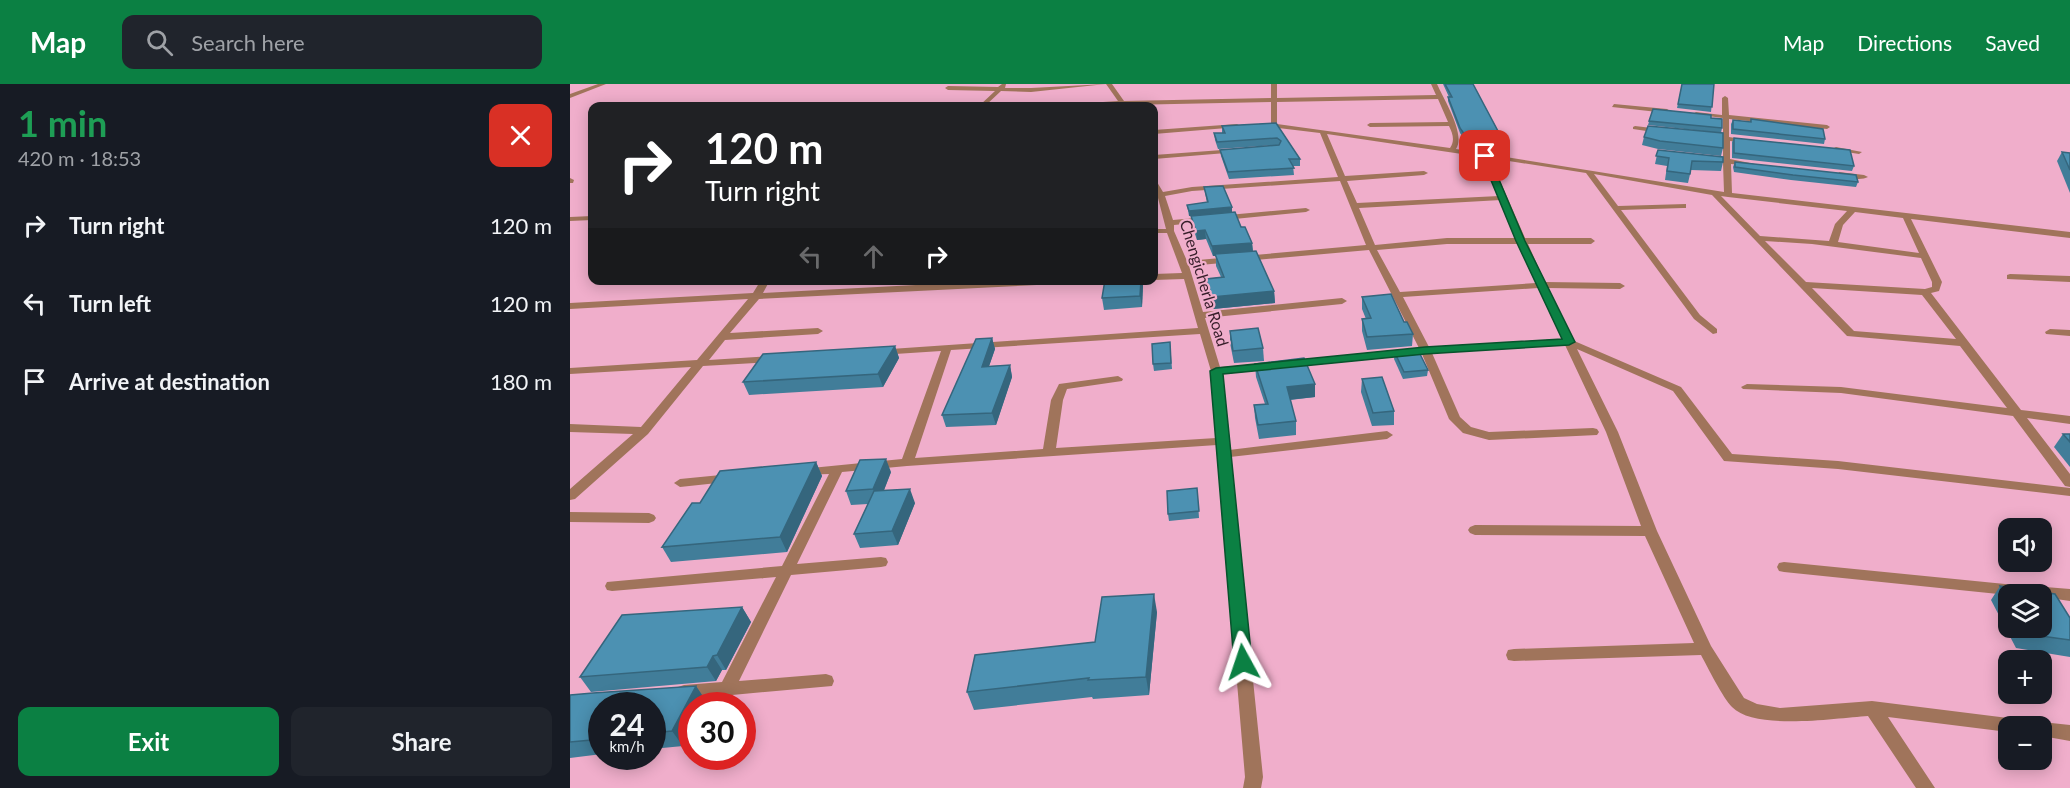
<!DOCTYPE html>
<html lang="en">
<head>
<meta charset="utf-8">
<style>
	:root { --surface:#171b24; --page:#20242c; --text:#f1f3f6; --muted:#9ea1a6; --accent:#0b8043 }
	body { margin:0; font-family:Lato,sans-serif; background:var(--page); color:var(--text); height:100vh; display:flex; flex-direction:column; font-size:22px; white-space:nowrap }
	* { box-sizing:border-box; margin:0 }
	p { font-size:20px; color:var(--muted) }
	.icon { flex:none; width:33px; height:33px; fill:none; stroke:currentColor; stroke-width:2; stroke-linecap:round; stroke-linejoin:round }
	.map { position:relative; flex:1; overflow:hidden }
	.details { display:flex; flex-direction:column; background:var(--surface); width:570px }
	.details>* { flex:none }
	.guide { position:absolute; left:18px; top:18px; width:570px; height:183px; border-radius:12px; box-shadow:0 3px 15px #0003; background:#202124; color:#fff; overflow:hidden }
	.controls { position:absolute; left:1428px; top:434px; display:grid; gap:12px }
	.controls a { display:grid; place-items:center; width:54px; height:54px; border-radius:12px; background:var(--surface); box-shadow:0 3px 15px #0003; font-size:30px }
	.speed { position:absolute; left:18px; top:608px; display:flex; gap:12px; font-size:30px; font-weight:700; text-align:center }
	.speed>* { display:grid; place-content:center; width:78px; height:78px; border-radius:50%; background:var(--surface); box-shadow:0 3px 15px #0003; line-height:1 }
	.speed small { font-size:15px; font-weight:400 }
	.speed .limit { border:9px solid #d22; background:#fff; color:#111 }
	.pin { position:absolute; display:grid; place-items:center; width:51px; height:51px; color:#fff; margin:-26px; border-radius:12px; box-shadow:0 3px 9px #0006 }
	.me { position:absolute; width:66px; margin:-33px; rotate:355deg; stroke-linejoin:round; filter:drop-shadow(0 0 4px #0008) }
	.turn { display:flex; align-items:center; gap:21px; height:126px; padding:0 18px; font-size:27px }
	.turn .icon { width:78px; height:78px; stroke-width:2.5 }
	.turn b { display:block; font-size:42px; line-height:51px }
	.lanes { display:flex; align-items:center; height:57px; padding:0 18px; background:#0003; justify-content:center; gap:30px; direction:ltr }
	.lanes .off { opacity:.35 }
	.round { display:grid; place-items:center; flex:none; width:63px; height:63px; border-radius:12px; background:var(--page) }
	.headline { display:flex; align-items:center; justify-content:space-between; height:102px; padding:0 18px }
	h1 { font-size:36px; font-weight:700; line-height:45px; color:#1e9e55 }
	.primary-button { display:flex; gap:12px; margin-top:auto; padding:12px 18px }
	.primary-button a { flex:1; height:69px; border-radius:12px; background:var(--accent); color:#fff; font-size:24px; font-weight:700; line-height:69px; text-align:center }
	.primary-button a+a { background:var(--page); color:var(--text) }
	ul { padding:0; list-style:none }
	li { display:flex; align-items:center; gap:18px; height:78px; padding:0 18px }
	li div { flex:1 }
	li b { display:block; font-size:22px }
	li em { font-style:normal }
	header { display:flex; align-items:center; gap:36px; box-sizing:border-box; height:84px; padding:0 30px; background:var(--accent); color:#fff }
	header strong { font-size:28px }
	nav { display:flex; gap:33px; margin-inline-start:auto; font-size:21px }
	.search { width:420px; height:54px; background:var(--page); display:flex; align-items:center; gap:15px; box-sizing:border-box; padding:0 21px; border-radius:12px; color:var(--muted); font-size:22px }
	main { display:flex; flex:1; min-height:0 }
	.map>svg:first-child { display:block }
</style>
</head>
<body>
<header>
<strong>Map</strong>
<div class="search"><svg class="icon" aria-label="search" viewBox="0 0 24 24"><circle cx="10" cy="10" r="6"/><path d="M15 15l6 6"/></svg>Search here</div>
<nav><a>Map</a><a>Directions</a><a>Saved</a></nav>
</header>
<main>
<section class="details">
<div class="headline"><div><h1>1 min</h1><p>420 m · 18:53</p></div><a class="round" style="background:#d93025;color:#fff"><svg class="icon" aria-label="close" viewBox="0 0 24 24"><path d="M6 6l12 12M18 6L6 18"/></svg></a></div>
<ul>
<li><svg class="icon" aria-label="right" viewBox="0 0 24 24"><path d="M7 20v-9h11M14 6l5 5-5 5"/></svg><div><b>Turn right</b></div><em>120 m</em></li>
<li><svg class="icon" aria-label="left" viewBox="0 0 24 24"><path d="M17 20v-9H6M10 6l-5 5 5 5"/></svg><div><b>Turn left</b></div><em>120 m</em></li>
<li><svg class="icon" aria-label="arrive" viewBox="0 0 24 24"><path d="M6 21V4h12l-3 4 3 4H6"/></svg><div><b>Arrive at destination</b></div><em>180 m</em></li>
</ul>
<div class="primary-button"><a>Exit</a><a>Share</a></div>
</section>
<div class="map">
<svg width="1500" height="704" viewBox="0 0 1500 704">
	<rect width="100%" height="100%" fill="#f0aecb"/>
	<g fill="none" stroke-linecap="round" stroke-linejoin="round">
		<g fill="#a0745b" fill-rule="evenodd">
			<path d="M28,0H36L0,14V10Z"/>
			<path d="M432,0H436L435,4H461L536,0L461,8L431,7L415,22H409L425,7L378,6L375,4L378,2L428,3Z"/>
			<path d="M536,0H542L554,17L701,14V0H707V14L866,11L861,0H867C874,16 896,50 886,65L1154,108L1153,79L1135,75L1138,73L1153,75V56L1135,52L1138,50L1153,52V34L1123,30L1126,28L1152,31V14L1155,12L1158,14L1159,31L1257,41L1260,43L1257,45L1159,35V53L1183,57L1180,59L1160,57V75L1185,80L1181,82L1161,80L1162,109L1500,148V154L1341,135L1372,198L1369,207L1361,209L1451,326L1500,332V340L1457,334L1500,390V403L1495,402L1443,332L1271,309L1173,305L1171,303L1177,300L1271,303L1437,324L1390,262L1277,252L1142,111L1024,90L1048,122L1116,120V124H1113L1051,126L1130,231L1147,245V249L1143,250L1124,235L1016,89L920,74L955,154H1021L1025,157L1021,160H958L975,198L1050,199L1055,202L1050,205L977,204L1002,256L1111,303L1162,370L1268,377L1500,404V412L1268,385L1154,377L1103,307L1007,265L1048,348L1087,447L1141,562L1174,614L1187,620L1210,624L1302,617L1446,635L1452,637L1455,642H1438V648L1318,633L1365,704H1346L1298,632C1266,634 1185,647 1162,623C1153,614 1138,584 1131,571L944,577L938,576L936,571L938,566L944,565L1124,559L1075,452L905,451L900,449L898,446L900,443L905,441L1071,442L1036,348L995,261L862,269L890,333L901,343L919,348L1023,344L1027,345L1029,348L1027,351L919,356L893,349L879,335L852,270L718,282L717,280L718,278L722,277L849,264L799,166L619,182L633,228L772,214L777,217L772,220L635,234L650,283L701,279L706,282L701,285L652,290L659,366L817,347L823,351L817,355L660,373L693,693L691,704H673L675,693L647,361L337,382L272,388L227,480L311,473L316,474L318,478L316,482L311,483L221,491L169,597L256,590L262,592L264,597L262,602L162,611L157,621H141L145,613L114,615L108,613L106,608L108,603L114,601L152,598L206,493L42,507L37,506L35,502L37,498L212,482L259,390L231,391L229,388L231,385L332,375L371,267L310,271L306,270L305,268L306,266L628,244L614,195L584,196V190L612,189L597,149H584V145H596L588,114H584V110L586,109L584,105V98H587L593,108L622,103L768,93L750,49L691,42V40H701V18L556,21L557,22L550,21L500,22L503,20L548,17ZM868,15L878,38L800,39L797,41L800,43L879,42C883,50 885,57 880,64L707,40V18ZM757,50L912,73L929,112L787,119L777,97L854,91L858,89L854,87L775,92ZM770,97L796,161L617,177L604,147V141L736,128L740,126L736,124L603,136L595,112L622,107ZM1151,112L1158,113L1277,127L1265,140L1259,157L1190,152ZM931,116L947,154H877L805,161L789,124ZM1285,128L1333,134L1349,169L1268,158L1273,141ZM1195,157L1242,160L1351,174L1362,198V203L1355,205L1236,198ZM877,160H949L966,199L830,208L807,166ZM968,204L992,255L859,263L833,213ZM1242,204L1352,211L1386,255L1284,247ZM630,250L641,287L646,354L486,364L493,316L497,305L552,297L553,295L548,292L489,300L481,316L473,365L345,374L381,266Z"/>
			<path d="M461,19L463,22H422L425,20Z"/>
			<path d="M1044,20L1097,25L1100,27L1097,29L1042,23Z"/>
			<path d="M667,40L669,41V43L584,50V46Z"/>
			<path d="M1065,42L1090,45L1093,47L1090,49L1063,45V43Z"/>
			<path d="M1266,63L1292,68L1289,70L1264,66V64Z"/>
			<path d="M666,65L669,67L668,68L584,75V71Z"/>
			<path d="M1269,88L1294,91L1298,93C1291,97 1275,94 1268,90Z"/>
			<path d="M0,94L4,96L3,99H0Z"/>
			<path d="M22,132V136L0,137V133Z"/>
			<path d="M1440,190L1500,192V198L1437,195V191Z"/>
			<path d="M191,196H200L193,209L441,196H511L507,199L189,215L160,249L248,244L253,247L248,250L155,256L139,276L203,272L208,275L203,278L133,282L78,350L5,415L0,416V405L63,350L0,348V340L71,343L121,283L0,290V284L127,276L178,215L0,225V219L183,209Z"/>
			<path d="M1480,245L1500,246V252L1476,250L1475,248Z"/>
			<path d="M161,390L166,391L167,394L166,397L110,403L104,399L110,395Z"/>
			<path d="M0,428L79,429L84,431L86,434L84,437L79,439L0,438Z"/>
			<path d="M1214,478L1445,501L1450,502L1452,506L1450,510L1438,511L1214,488L1209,487L1207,483L1209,479Z"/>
			<path d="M1463,502L1500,505V517L1472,513V510H1457L1456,507L1458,503Z"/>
			<path d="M1472,638L1500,641V657L1472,652V642H1465Z"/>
		</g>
	</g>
	<g fill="#417d99" fill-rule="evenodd">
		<path d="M873,0H903L929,49V53L931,56L930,61L899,62L890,49L878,17V13H879Z"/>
		<path d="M1112,0H1152H1144L1141,28L1107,24Z"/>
		<path d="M1083,25L1141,34L1152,44L1151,49L1078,41Z"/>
		<path d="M1181,35L1255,55L1254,60L1161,50V40L1163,36L1180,38Z"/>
		<path d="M706,39L730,75V82H723L724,91L659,95L651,72L650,66L708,62L707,61L648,65L645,56L644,49H652V42Z"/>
		<path d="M1074,53L1153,64L1151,72L1088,65L1072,61Z"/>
		<path d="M1164,54L1284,82L1282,87L1162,74V58Z"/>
		<path d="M1088,66L1153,78L1151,87L1121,86L1118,99L1095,96L1097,82L1085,80Z"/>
		<path d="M1492,68L1500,69V109L1487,77Z"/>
		<path d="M1165,78L1288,98L1286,103L1221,96L1164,88L1163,83Z"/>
		<path d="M634,103L662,128L682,159L683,167L704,207L705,219L643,225L637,206L636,195L651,193L646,182V172H643L636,155L627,156L622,141L621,132H619L617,121L637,119Z"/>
		<path d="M535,196H573V201L572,223L534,226L532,214Z"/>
		<path d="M792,213L834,238L843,250L842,262L797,266L792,247V235H796L792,225Z"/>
		<path d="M660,247L693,264L694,277L664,279L660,259Z"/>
		<path d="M422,254L425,265L419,282L440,281L442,293L426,341L376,343L372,331Z"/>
		<path d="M600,258L602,285L584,287L583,280Z"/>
		<path d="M325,262L329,274L313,303L179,311L173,298Z"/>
		<path d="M825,269L858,286L857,292L833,295L824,275Z"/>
		<path d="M685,280L745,313L720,316L726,337V351L689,355L685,334L684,321L695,320L686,293Z"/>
		<path d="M792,295L824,327V341L802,342L791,308Z"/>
		<path d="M1493,350H1500V383L1484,363Z"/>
		<path d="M246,378L252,392L217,468L101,478L92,463L130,419Z"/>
		<path d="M321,388L314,406L345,419L328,461L290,464L284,450L298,420L281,421L276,407Z"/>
		<path d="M627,404L629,434L599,437L598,430Z"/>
		<path d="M1430,502L1500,534V573L1446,564L1421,516ZM1438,510L1472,543H1438Z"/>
		<path d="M172,523L181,538L156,586H152L146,597L21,608L10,593Z"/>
		<path d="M587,528L579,611L523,615L522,613L404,626L397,608L525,558Z"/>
		<path d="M126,602L136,617L113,662L82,665V621H32V670L0,674V611Z"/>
	</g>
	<g fill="#35667d">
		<path d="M662,123V128L619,132V127Z"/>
		<path d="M635,146L636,155L627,156L626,147Z"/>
		<path d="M682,159L683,169L643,172L642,162Z"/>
		<path d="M571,196H573V201L572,223L570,212Z"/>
		<path d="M704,207L705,219L643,225L642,213Z"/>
		<path d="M422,254L425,265L415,294L412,283Z"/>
		<path d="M325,262L329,274L313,303L308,290Z"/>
		<path d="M440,281L442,293L426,341L422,329Z"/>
		<path d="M745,300V313L717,316V303Z"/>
		<path d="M316,375L321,388L309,419L303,405Z"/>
		<path d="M246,378L252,392L217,468L210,453Z"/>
		<path d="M340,405L345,419L328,461L322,447Z"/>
		<path d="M584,510L587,528L579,611L576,593Z"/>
		<path d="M172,523L181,538L156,586L147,571Z"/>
		<path d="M143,572L152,586L146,597L137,583Z"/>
		<path d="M126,602L136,617L134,621H122V645L113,662L102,647Z"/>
	</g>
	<g fill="#4c91b2" stroke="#35667d" stroke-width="1.5">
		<path d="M875,0H903L929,49H926L931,56L899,57L890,44L878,13H882Z"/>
		<path d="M1112,0H1144L1142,23L1108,20Z"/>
		<path d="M442,20L441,22H391Z"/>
		<path d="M493,21L494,22H473Z"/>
		<path d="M1083,25L1141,31V34L1152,35V44L1079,37Z"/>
		<path d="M1181,35L1253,45L1255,55L1163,45V36L1181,38Z"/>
		<path d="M706,39L730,75H719L724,84L658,88L650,66L709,61L711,57L707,54L647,58L644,49H655L652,42Z"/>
		<path d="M1078,42L1153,49V64L1090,57L1074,53Z"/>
		<path d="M1164,54L1280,66L1284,82L1164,69Z"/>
		<path d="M1088,66L1153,73V78L1122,77L1120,90L1097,87L1099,74L1086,72Z"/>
		<path d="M1492,68L1500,69V86Z"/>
		<path d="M1165,78L1286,91L1288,98L1223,91L1165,83Z"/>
		<path d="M653,102L662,123L619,127L617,121L638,118L634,103Z"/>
		<path d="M665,128L671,143H675L682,159L642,162L635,146L626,147L621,132Z"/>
		<path d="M686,167L704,207L642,213L636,195L654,193L645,170Z"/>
		<path d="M535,196H571L570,212L532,214Z"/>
		<path d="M821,210L834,238H837L843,250L797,253L792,235L801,234L792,213Z"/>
		<path d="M688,244L693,264L663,267L660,247Z"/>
		<path d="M422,254L412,283L440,281L422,329L372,331L406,255Z"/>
		<path d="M600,258L601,279L583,280L582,260Z"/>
		<path d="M325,262L308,290L173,298L193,270Z"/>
		<path d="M848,266L858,286L834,288L825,269Z"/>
		<path d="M734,274L745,300L717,303L726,337L688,341L684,321L698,320L685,280Z"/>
		<path d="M812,293L824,327L803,329L792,295Z"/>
		<path d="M1493,350H1500V358Z"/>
		<path d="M316,375L303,405L276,407L290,376Z"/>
		<path d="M246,378L210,453L92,463L122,419H130L150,387Z"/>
		<path d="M627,404L629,427L598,430L597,407Z"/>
		<path d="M340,405L322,447L284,450L304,407Z"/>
		<path d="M1430,502L1485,510L1500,534V556L1457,550L1453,543H1472V510H1438V517Z"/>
		<path d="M584,510L576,593L518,596L519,594L397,608L405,571L525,558L532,513Z"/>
		<path d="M172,523L147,571L143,572L137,583L10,593L52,531Z"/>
		<path d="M126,602L102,647L82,649V621H32V655L0,658V611L23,609Z"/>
	</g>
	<path fill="#0b8043" stroke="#07532c" stroke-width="1.5" d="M915,69L919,72L955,157L1005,258L999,261L855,270L653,290L682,578L679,583L673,585L666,583L664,578L640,287L646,284L855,263L992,255L946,157L911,72Z"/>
	<g text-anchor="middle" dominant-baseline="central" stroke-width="4.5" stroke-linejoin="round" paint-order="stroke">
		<g font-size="16" fill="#361d29" stroke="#f0aecb">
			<text transform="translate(635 199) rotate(73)">Chengicherla Road</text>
		</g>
	</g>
</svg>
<div class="controls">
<a><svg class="icon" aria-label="sound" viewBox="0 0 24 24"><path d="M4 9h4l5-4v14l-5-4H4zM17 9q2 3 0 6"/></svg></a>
<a><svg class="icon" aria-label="layers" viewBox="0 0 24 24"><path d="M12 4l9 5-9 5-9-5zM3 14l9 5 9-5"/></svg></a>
<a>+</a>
<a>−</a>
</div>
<div class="speed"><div>24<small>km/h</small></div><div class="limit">30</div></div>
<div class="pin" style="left:915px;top:72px;background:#d93025"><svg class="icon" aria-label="arrive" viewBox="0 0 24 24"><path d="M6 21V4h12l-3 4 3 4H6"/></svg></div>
<svg class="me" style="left:673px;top:578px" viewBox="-20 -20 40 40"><path d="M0-17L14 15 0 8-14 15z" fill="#0b8043" stroke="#fff" stroke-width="4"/></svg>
<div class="guide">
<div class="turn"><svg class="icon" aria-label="right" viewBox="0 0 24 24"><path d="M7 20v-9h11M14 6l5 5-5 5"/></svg><div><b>120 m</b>Turn right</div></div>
<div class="lanes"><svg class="icon off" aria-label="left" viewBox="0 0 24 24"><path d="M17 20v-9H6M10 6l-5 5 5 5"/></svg><svg class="icon off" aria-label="ahead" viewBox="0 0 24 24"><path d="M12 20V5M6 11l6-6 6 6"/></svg><svg class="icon" aria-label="right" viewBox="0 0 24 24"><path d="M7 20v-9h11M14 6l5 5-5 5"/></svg></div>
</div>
</div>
</main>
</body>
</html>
